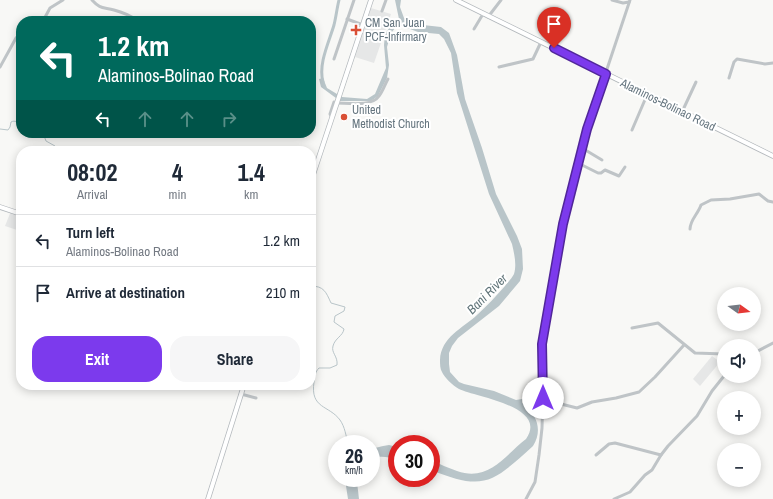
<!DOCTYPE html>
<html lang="en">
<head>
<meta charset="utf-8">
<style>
	:root { --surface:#fff; --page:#f6f6f7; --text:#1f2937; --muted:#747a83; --line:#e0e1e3; --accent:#7c3aed }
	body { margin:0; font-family:"Archivo Narrow",sans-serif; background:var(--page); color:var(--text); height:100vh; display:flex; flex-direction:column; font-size:15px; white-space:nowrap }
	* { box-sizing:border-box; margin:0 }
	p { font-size:13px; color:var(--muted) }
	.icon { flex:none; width:22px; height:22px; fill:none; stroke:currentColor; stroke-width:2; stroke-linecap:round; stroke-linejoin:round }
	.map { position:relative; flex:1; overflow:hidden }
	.sheet { position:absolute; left:16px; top:146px; width:300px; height:244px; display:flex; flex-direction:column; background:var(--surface); border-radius:16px; box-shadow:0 2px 10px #0003 }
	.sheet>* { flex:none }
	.hud { position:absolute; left:16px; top:16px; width:300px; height:122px; border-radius:16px; box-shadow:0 2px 10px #0003; background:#00695c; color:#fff; overflow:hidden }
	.needle { width:26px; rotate:105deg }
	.fabs { position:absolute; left:717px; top:287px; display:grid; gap:8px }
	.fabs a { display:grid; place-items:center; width:44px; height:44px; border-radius:50%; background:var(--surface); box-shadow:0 2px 10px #0003; font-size:20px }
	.speed { position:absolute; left:328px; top:435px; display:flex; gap:8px; font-size:20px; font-weight:700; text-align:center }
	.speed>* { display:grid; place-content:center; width:52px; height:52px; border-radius:50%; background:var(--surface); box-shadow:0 2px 10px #0003; line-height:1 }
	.speed small { font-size:10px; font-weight:400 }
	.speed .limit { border:6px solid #d22; background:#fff; color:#111 }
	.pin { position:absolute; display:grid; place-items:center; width:34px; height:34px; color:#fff; margin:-41px -17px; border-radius:50% 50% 50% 0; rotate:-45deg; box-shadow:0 0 4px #0007 }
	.pin .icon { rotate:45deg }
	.me { position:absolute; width:44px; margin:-22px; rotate:0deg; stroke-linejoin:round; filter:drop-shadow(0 0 3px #0008) }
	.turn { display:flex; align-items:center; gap:14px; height:84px; padding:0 16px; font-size:18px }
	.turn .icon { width:52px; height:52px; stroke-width:2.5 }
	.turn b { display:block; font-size:28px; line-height:34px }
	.lanes { display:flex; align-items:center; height:38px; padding:0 16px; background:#0003; justify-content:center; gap:20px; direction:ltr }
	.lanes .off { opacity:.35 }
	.eta { display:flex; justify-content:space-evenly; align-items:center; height:68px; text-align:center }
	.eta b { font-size:24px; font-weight:700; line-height:28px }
	.cta { display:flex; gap:8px; margin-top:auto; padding:8px 16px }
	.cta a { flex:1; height:46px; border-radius:16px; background:var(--accent); color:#fff; font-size:16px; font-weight:700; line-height:46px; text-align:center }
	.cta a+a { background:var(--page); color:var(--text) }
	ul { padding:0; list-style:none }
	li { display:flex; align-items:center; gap:12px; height:52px; padding:0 16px; border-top:1px solid var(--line) }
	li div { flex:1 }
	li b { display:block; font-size:15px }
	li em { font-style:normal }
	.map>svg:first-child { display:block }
</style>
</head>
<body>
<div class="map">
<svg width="773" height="499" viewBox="0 0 773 499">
	<rect width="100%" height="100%" fill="#f8f8f6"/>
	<g fill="#e6e7e7">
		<path d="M371,8L391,14L374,63L355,57Z"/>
		<path d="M11,211L21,215V220L17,230L5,226Z"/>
		<path d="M712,356L720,362L700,386L693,379Z"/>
	</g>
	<g fill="#b9c5c9">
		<path d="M395,0H401L400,7L404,18L414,24L441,27L449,33L457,55L465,99L482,148L496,194L517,236L522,249L523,269L520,281L499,306L458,338L452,346L449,353V364L450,372L459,382L464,384L494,391L516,400L522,399V403C537,414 543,430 533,446C493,482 485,492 431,470V460C440,464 448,468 457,471C489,482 504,456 526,439C549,406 475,397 459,389C453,386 444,377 442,372C440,369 440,364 440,360C441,337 463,328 477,315C487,306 496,296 505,286C508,282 512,278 514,274C517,264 514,253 512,244L489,194L457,93L451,53L444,39L439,34L418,32L402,26L396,27L391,33L387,47L389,65L387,78L378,96L371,101H340L321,87L319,79L323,78L327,88L342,97L367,99L375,94L386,68L384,45L385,34L390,27L399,19Z"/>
		<path d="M389,445L397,447V459C388,457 379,455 371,459V449L383,446Z"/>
		<path d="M346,478H358L357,482L359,499H348L346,486Z"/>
	</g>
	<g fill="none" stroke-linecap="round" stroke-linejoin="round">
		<g stroke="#b9c5c9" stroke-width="1">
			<path d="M0,129L8,130L10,127L11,122C15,120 18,122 21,125"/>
			<path d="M43,133L46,141L55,146V151"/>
			<path d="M311,286C324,286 326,292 331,303L345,307L344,311L335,316L334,322L344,329C343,336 335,338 333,346C331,353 338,356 337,365L330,368H319C315,372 315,376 314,382C310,409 329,405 340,420C345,427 346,436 348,444"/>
		</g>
		<path stroke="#b9c5c9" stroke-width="3" d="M323,82C318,64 329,42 334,25C336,17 337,8 339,0"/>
		<defs>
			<g id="major">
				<path d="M456,0L773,156"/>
				<path d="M311,181L371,0"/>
				<path d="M0,207L21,214"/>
				<path d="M208,499L244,385"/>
			</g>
		</defs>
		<use href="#major" stroke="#b3b8bc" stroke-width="5.5"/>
		<g stroke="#bfc4c7" stroke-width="3">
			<path d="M92,0C100,9 103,7 114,10C122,12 131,16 138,21"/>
			<path d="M612,0L623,3L629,2"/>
			<path d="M382,11L386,0"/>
			<path d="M488,17L501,0"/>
			<path d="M347,19L363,25"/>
			<path d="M43,21L50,8L63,0"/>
			<path d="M474,29L483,14"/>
			<path d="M334,59L354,0"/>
			<path d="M0,67L16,38L21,34"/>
			<path d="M499,67L533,59L541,42"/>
			<path d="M729,78L734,62L737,59L765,64L773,63"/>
			<path d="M336,103C348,103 372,107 379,96C383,91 385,84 388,79"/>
			<path d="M682,112L696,82"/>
			<path d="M332,118L330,114L334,102"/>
			<path d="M632,130L647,95"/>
			<path d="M582,148L602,160"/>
			<path d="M578,163L598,173H601L605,170L619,176L625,167"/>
			<path d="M690,229C690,220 698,214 701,205L711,200L730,199L759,194L768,201L773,202"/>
			<path d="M632,328L658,323L695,353L724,354"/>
			<path d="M754,353L773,343"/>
			<path d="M241,394L256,398"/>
			<path d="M543,403L561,404L577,408L592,402L616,398L639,392L655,377L684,345"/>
			<path d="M596,455L609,444L615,443L661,455"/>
			<path d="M526,499L535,482L539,455L542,428L543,390L542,345L566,210L587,129L630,0"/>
			<path d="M614,499L630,492L645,475L652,470L661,455L668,446L697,416L712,391L724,376"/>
		</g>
		<use href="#major" stroke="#fff" stroke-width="4"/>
	</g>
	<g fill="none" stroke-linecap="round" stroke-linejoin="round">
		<defs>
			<path id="route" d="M543,398L542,344L563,224L587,129L606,74L554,48"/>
		</defs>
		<use href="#route" stroke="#51269a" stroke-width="10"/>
		<use href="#route" stroke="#7c3aed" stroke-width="7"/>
	</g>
	<g fill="#d94f35" stroke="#fff" stroke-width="1.5">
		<path d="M354 24h4v4h4v4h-4v4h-4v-4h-4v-4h4z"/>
		<circle cx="344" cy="117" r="4"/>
	</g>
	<g text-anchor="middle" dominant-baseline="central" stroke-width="4" stroke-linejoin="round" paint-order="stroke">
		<g font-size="12" fill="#65757f" stroke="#fff" text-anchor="start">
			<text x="365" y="23">CM San Juan<tspan x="365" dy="14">PCF-Infirmary</tspan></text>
			<text x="352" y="110">United<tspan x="352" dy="14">Methodist Church</tspan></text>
		</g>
		<g font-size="12" fill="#65757f" stroke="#fff">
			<text transform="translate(668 105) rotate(26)">Alaminos-Bolinao Road</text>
		</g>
		<g font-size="13" font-style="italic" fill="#607479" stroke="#fff">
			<text transform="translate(487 294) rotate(-45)">Bani River</text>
		</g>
	</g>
</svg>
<div class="fabs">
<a><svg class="needle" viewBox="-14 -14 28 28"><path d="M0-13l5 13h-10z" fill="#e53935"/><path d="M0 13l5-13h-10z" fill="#747a83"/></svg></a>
<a><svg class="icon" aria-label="sound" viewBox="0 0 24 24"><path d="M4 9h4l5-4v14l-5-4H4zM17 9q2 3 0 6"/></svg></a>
<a>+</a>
<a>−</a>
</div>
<div class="speed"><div>26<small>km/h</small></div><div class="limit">30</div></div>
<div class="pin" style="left:554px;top:48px;background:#d93025"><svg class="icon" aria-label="arrive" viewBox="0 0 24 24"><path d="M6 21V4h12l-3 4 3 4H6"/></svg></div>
<svg class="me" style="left:543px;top:398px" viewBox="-20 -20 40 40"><circle r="19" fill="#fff"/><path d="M0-13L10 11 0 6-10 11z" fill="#7c3aed"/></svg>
<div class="hud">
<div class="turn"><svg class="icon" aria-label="left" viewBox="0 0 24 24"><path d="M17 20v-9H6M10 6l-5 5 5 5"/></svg><div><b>1.2 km</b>Alaminos-Bolinao Road</div></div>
<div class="lanes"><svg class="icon" aria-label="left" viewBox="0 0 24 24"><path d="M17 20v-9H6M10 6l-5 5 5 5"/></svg><svg class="icon off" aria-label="ahead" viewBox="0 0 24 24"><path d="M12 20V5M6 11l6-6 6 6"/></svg><svg class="icon off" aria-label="ahead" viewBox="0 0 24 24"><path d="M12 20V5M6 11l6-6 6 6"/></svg><svg class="icon off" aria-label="right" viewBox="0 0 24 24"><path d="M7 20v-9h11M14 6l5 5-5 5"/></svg></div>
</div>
<section class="sheet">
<div class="eta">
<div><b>08:02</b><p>Arrival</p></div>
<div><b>4</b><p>min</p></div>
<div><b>1.4</b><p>km</p></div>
</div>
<ul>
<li><svg class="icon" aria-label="left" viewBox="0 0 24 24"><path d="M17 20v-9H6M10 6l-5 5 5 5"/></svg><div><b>Turn left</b><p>Alaminos-Bolinao Road</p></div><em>1.2 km</em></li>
<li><svg class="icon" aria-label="arrive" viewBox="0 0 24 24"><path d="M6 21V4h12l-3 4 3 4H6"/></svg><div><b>Arrive at destination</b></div><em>210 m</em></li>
</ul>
<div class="cta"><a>Exit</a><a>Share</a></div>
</section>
</div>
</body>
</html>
